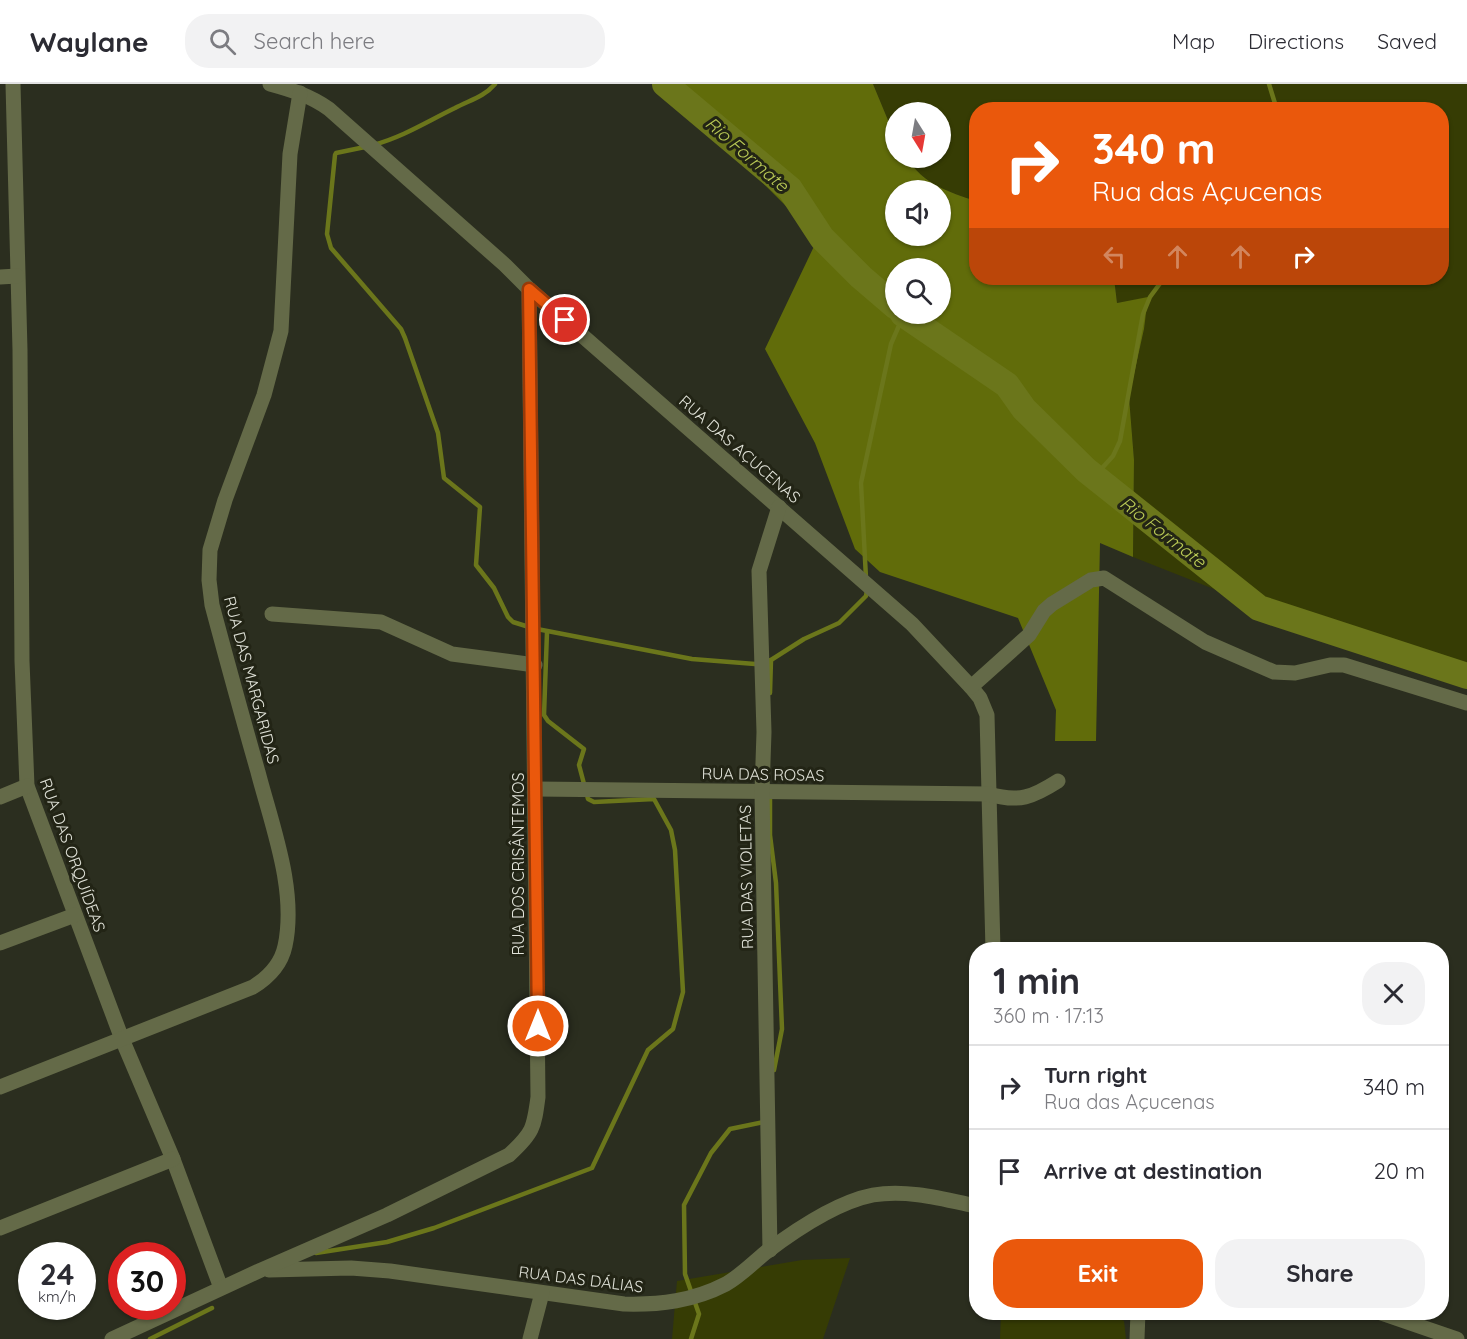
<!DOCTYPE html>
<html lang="en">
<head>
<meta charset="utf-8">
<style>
	:root { --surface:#fff; --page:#f2f2f3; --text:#2b2b33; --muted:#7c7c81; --line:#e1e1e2; --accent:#ea580c }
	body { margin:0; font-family:Quicksand,sans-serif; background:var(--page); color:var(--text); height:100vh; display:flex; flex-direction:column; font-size:22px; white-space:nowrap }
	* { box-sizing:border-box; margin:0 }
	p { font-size:20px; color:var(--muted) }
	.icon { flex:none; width:33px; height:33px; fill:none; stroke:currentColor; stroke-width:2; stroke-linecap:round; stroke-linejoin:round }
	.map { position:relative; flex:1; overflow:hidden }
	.details { position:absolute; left:969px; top:858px; width:480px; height:378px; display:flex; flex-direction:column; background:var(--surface); border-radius:24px; box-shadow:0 2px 4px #0004 }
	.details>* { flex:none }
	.hud { position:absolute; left:969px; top:18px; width:480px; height:183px; border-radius:24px; box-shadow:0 2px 4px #0004; background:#ea580c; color:#fff; overflow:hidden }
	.needle { width:39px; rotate:169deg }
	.fabs { position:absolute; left:885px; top:18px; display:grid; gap:12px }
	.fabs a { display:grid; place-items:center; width:66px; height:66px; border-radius:50%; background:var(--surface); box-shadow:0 2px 4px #0004; font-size:30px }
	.speed { position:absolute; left:18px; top:1158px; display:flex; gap:12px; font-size:30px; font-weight:700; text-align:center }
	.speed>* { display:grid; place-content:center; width:78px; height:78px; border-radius:50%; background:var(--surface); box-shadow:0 2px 4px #0004; line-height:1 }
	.speed small { font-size:15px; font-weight:400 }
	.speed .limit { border:9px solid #d22; background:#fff; color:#111 }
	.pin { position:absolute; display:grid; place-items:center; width:51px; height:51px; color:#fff; margin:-26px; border:3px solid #fff; border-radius:50%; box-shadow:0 2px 6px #0007 }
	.me { position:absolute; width:66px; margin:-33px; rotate:0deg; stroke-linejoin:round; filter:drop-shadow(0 0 4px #0008) }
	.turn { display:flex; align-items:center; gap:21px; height:126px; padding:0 24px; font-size:27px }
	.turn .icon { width:78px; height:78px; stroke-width:2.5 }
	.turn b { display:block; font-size:42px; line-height:51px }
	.lanes { display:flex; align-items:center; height:57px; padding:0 24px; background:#0003; justify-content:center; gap:30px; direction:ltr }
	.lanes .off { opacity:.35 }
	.round { display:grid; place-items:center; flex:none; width:63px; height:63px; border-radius:24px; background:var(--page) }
	.summary { display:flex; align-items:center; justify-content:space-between; height:102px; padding:0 24px }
	h1 { font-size:36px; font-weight:800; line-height:45px }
	.cta { display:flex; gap:12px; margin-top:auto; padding:12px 24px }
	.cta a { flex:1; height:69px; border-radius:24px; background:var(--accent); color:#fff; font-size:24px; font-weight:800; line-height:69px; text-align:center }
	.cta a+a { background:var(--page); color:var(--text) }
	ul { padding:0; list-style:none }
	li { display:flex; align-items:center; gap:18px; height:84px; padding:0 24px; border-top:2px solid var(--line) }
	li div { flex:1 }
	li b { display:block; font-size:22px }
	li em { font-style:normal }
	header { display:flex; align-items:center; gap:36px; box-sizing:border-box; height:84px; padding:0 30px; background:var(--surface); border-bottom:2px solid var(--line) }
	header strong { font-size:28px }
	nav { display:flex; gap:33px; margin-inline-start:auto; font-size:21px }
	.search { width:420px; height:54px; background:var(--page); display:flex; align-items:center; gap:15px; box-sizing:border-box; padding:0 21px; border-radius:24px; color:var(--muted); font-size:22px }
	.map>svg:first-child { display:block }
</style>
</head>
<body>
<header>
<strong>Waylane</strong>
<div class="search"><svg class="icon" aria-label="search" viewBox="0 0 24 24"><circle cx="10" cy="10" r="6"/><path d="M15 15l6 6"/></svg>Search here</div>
<nav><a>Map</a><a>Directions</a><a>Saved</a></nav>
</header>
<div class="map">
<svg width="1467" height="1255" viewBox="0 0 1467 1255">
	<rect width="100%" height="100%" fill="#2b2e1f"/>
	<g fill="#363c04">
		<path d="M873,0H1467V605L1133,473L1134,376L1129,313L1144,245L1147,214L1117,219L1114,194H1442V26H976V117C949,108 923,100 907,74H940V28H896L895,53Z"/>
		<path d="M850,1174L823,1255H672L677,1197L802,1176Z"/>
		<path d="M1001,1229H1109L1124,1237L1126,1255H1000Z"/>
	</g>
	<path fill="#616c0a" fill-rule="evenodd" d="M664,0H873L895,53L896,74H907C923,100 949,108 976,117V194H1114L1117,219L1148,213L1144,245L1129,313L1134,376L1133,473L1100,459L1096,657H1055L1056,626L1018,534L880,488L855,465L815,359L765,265L818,154ZM896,106H940V152H896ZM896,184H940V230H896Z"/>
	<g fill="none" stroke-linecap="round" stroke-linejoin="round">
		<g stroke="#6b761b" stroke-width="4.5">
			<path d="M1269,0L1277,26"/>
			<path d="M373,61C403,53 428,37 455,24C470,16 484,13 495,0"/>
			<path d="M365,63L336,69L335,71L327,150L331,164L401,245L405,254L438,349L444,394L480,423L476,481L494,504L508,533L513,538L529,543"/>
			<path d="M1094,393L1113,372L1120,357L1143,230L1150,213L1164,194"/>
			<path d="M866,494L861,399L891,260L904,230"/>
			<path d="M537,545L692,575L755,580L771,576L804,555L839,539L866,512L867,506"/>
			<path d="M770,609L771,576"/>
			<path d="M770,710V751L776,799L782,945L774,986"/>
			<path d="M316,1169L387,1158L434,1144L592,1084L648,966L673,945L683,908L675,766L671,746L654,715L594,718L588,715L579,681L584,665L548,637L544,631L547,548"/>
			<path d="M150,1255L212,1224"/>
			<path d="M691,1255L699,1230L685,1190L684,1121L711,1069L730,1045L764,1038V1035"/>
		</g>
		<g stroke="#6b761b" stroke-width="26">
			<path d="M665,0L790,105L822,154L861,193L896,223"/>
			<path d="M903,230L1007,301L1024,325L1086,386L1259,524L1467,592"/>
		</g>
		<g stroke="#646a48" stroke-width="15">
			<path d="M13,0L20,266L22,577L27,702L122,955L173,1075L221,1204"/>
			<path d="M270,0C292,6 311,12 329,25L505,181L529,205L912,540L971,603L980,614L987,631L993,866"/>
			<path d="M0,193L17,192"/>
			<path d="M272,530L381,538L452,570L535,581"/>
			<path d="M971,603L1029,551L1044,527L1052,520L1091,496L1104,494L1205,558L1274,588L1295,589L1330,581H1344L1467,619"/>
			<path d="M536,705L989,710C1019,719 1033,713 1058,697"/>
			<path d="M0,713L27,702"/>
			<path d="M0,859L75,831"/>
			<path d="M0,1003L253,903C269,893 281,881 285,862C297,806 272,742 258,688C242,632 227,577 212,521L209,496L210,466L225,416L264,311L281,247L290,70L300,9"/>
			<path d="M0,1144L173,1075"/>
			<path d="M770,1166L762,708L764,648L759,487L779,423"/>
			<path d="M269,1186L351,1184L390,1187L624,1220C660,1221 693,1217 726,1200C740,1192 753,1179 765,1169C794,1147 837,1118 873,1111C907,1105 943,1115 976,1122"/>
			<path d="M1378,1228L1457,1255"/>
			<path d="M112,1255L261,1186L387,1131L509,1071C533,1049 534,1044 538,1013L529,205"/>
			<path d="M530,1255L542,1209"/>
			<path d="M1137,1255L1138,1228"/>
		</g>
	</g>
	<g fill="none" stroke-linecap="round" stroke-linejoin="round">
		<defs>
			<path id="route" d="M538,942L529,205L565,236"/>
		</defs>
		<use href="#route" stroke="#983908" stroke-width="15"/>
		<use href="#route" stroke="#ea580c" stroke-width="10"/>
	</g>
	<g text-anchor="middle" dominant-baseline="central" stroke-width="6" stroke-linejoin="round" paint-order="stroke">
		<g font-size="16" fill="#e1e3d9" stroke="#222415">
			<text transform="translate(740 365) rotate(41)">RUA DAS AÇUCENAS</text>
			<text transform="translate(252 596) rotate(75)">RUA DAS MARGARIDAS</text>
			<text transform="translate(763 690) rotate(1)">RUA DAS ROSAS</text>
			<text transform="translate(73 771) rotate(70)">RUA DAS ORQUÍDEAS</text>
			<text transform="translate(518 780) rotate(-90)">RUA DOS CRISÂNTEMOS</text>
			<text transform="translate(746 793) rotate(-91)">RUA DAS VIOLETAS</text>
			<text transform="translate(581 1195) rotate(7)">RUA DAS DÁLIAS</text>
		</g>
		<g font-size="18" font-style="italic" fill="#b9c955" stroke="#222415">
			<text transform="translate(747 70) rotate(41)">Rio Formate</text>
			<text transform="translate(1163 448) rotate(38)">Rio Formate</text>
		</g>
	</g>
</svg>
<div class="fabs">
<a><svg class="needle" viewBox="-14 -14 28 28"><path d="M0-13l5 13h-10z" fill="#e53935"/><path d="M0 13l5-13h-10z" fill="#7c7c81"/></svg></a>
<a><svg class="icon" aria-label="sound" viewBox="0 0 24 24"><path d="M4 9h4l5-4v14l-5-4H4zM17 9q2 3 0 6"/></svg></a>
<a><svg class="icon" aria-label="search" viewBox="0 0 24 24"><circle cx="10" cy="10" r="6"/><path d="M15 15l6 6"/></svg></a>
</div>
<div class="speed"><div>24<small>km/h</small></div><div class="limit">30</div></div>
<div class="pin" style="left:565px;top:236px;background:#d93025"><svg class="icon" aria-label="arrive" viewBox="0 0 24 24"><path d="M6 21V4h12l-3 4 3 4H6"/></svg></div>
<svg class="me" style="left:538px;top:942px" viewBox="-20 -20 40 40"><circle r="17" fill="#ea580c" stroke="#fff" stroke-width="3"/><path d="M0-11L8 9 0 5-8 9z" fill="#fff"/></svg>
<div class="hud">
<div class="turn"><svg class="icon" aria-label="right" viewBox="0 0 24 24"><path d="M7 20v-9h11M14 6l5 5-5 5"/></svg><div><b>340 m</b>Rua das Açucenas</div></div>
<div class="lanes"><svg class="icon off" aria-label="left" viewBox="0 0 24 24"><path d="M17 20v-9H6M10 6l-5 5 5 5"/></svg><svg class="icon off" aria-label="ahead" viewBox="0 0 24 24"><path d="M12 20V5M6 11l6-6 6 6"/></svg><svg class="icon off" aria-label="ahead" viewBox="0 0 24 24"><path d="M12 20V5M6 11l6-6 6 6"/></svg><svg class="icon" aria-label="right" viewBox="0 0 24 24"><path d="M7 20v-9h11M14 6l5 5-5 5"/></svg></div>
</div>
<section class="details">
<div class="summary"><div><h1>1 min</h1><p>360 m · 17:13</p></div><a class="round"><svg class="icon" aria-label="close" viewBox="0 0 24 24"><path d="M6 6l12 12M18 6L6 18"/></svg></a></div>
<ul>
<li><svg class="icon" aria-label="right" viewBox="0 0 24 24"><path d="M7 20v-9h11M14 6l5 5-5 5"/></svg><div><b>Turn right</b><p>Rua das Açucenas</p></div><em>340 m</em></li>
<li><svg class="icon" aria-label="arrive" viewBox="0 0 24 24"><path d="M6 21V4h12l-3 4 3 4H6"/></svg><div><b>Arrive at destination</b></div><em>20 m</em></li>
</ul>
<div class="cta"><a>Exit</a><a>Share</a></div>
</section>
</div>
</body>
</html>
